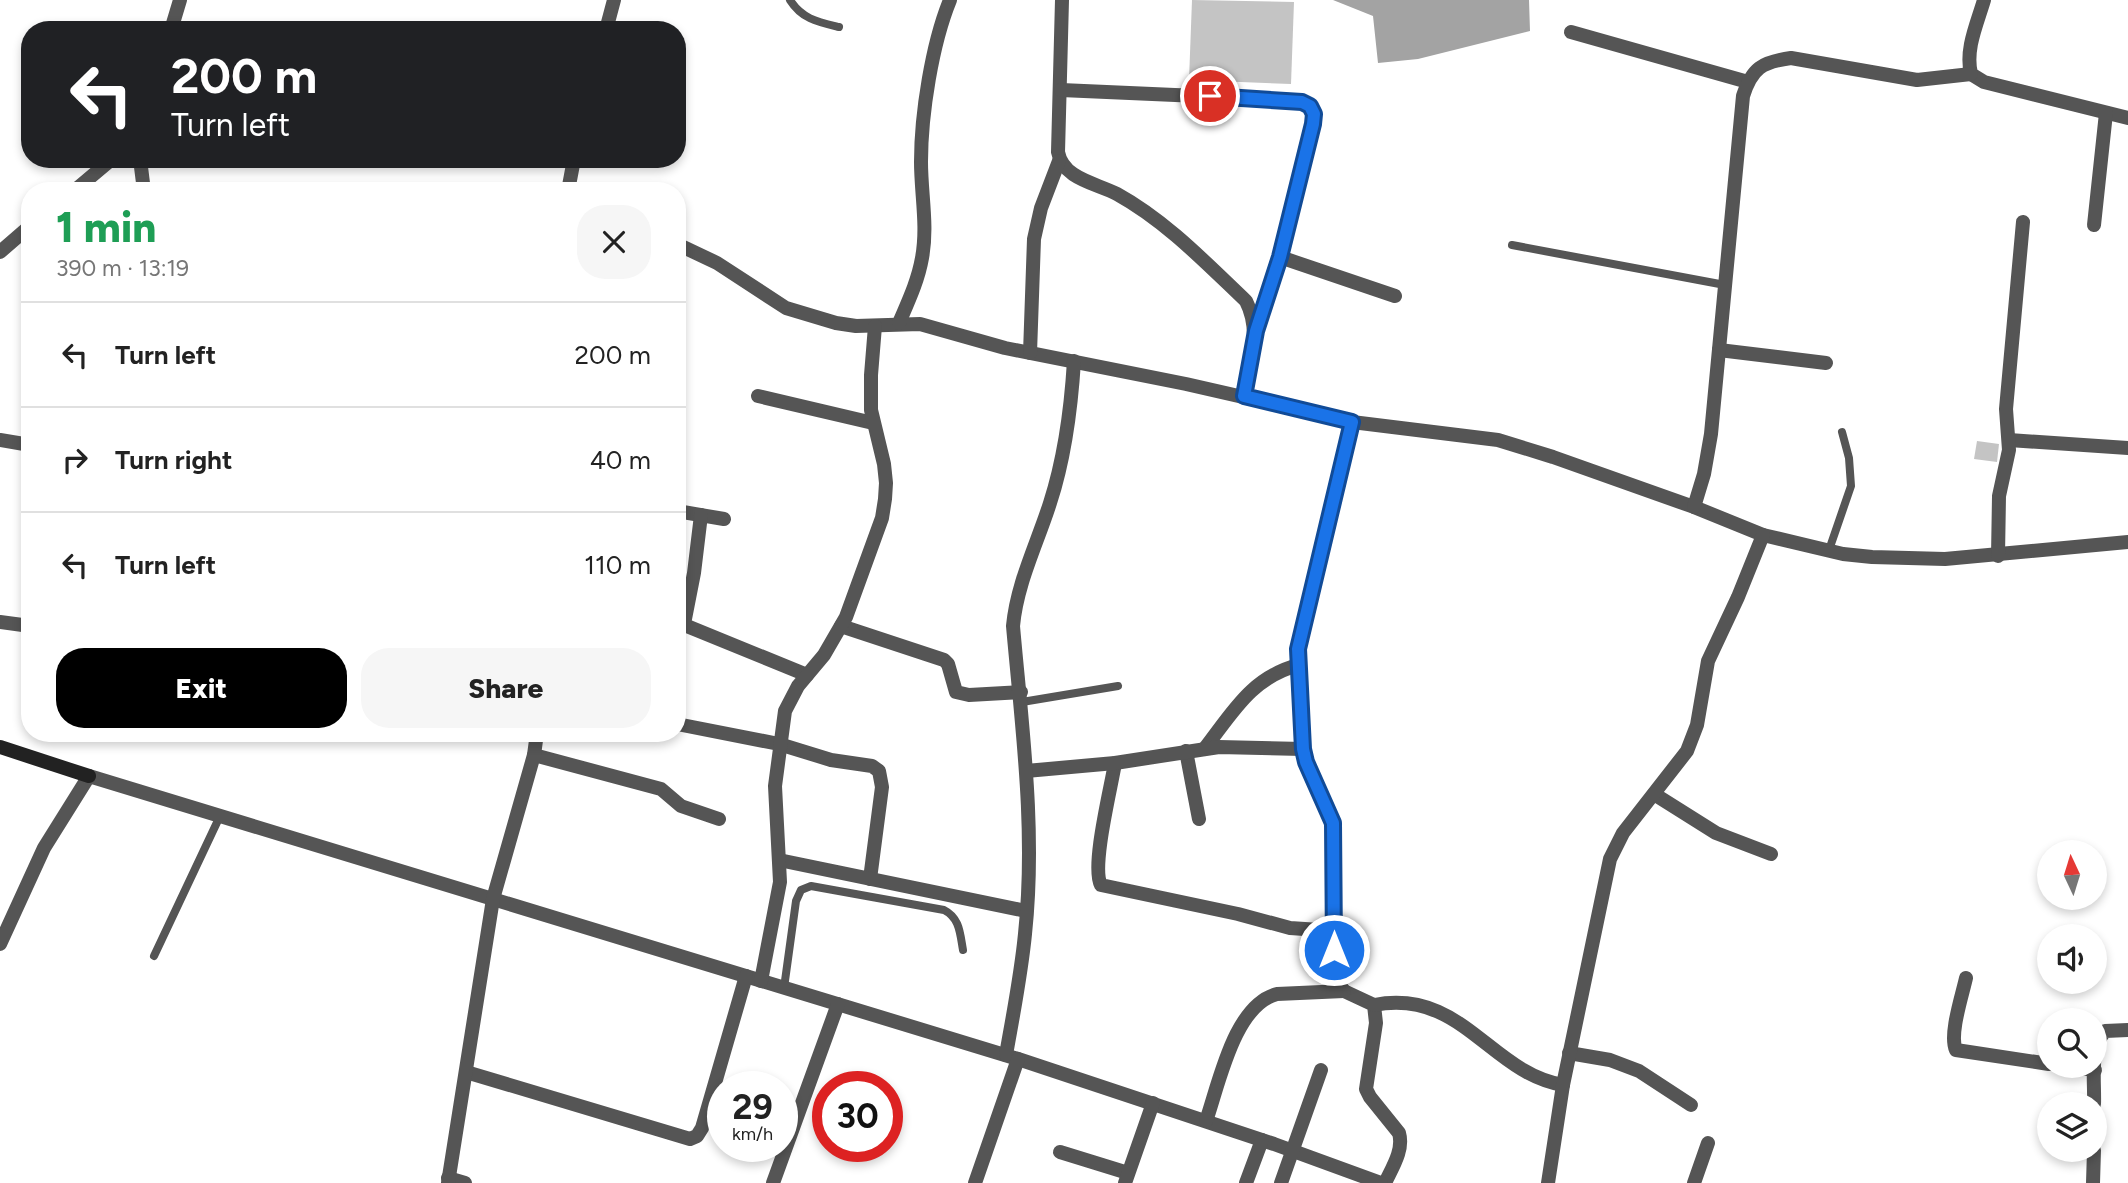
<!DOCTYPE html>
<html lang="en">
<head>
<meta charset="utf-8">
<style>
	:root { --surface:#fff; --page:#f6f6f6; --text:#222; --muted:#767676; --line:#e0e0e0; --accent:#000 }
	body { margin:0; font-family:Figtree,sans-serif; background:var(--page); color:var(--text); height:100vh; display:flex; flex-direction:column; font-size:26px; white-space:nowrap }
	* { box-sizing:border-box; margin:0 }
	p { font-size:23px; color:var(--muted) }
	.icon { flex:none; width:38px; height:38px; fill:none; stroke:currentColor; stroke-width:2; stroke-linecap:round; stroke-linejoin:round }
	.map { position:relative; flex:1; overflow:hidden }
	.panel { position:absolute; left:21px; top:182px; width:665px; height:560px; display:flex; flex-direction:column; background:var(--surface); border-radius:28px; box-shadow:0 4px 10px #0003 }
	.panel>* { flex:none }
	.banner { position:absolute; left:21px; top:21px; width:665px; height:147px; border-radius:28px; box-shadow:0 4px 10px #0003; background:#202124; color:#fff; overflow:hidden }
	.needle { width:46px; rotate:356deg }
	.buttons { position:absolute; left:2037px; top:840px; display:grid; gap:14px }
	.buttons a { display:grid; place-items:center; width:70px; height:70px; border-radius:50%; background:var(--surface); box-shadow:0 4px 10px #0003; font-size:35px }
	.speed { position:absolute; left:707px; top:1071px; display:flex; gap:14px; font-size:35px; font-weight:700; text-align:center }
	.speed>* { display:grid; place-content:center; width:91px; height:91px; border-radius:50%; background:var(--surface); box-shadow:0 4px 10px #0003; line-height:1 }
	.speed small { font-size:18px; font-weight:400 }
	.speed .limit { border:10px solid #d22; background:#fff; color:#111 }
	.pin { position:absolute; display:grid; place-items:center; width:60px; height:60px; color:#fff; margin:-30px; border:4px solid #fff; border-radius:50%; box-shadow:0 2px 7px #0007 }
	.me { position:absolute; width:77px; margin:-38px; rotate:0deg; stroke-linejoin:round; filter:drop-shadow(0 0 5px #0008) }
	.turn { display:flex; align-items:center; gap:24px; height:147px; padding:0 35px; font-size:32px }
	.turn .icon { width:91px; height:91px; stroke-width:2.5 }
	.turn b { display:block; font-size:49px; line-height:60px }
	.round { display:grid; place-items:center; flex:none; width:74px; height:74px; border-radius:28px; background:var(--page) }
	.summary { display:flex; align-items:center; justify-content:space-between; height:119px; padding:0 35px }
	h1 { font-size:42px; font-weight:800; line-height:52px; color:#1e9e55 }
	.cta { display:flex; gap:14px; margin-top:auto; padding:14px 35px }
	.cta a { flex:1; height:80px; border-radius:28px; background:var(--accent); color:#fff; font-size:28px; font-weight:800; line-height:80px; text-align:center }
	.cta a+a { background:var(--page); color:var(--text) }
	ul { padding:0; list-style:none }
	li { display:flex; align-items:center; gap:21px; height:105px; padding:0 35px; border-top:2px solid var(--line) }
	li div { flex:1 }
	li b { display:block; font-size:26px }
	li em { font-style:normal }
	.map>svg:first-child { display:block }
</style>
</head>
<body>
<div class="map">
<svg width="2128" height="1183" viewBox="0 0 2128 1183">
	<rect width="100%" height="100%" fill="#fff"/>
	<path fill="#a3a3a3" d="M1333,0H1529L1530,31L1418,59L1378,63L1373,16Z"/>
	<g fill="#c4c4c4">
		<path d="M1192,0L1294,2L1291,84L1189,80Z"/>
		<path d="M1977,441L1999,444L1997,462L1974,459Z"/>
	</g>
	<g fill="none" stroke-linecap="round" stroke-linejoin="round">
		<g stroke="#555" stroke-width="8">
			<path d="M790,0C802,19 818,22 839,27"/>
			<path d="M1512,245L1725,285"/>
			<path d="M1829,550L1851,486L1849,458L1842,432"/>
			<path d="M1022,702L1118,686"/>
			<path d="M154,956L220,816"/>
			<path d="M784,988L796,901L801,890L811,886L944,910C960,918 960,934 963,950"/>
		</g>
		<g stroke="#555" stroke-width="14">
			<path d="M1062,0L1058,152C1063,179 1096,183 1117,194C1166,221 1206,263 1246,301C1262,332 1250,364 1244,396"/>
			<path d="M1984,0C1977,24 1965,49 1971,74L1984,82L2128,118"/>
			<path d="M508,29L511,30"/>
			<path d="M171,30L180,0"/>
			<path d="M606,30L614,0"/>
			<path d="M1571,32L1748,82"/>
			<path d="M1061,90L1290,100L1310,106L1314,114L1313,124L1280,257L1257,328"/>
			<path d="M140,159L144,191"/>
			<path d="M74,191L112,159"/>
			<path d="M568,191L574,159"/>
			<path d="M2094,225L2106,113"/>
			<path d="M677,244L717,263L786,308L836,323L856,326L920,324L1005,348L1186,384L1352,422L1498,440L1553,457L1694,507L1763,535L1843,554L1872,557L1945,559L2128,542"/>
			<path d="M0,252L30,226"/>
			<path d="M1280,257L1395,296"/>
			<path d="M899,323C908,302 918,281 922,258C928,226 921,194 921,162C921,114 932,44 950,0"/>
			<path d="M1719,350L1826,363"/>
			<path d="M1030,353L1034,239L1041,208L1059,161"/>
			<path d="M758,396L873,423"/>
			<path d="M1352,422L1301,636L1298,665L1303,749L1310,773L1333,823L1334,835L1335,979L1344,991L1374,1005L1376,1023L1366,1089L1370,1097L1399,1133C1404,1150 1392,1168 1385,1183"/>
			<path d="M0,440L30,445"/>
			<path d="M2009,440L2128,448"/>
			<path d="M1694,507L1704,474L1711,434L1743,96C1752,68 1762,62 1791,58L1917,80L1971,74"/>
			<path d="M677,511L724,519"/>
			<path d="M1998,556L1999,496L2009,450L2006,409L2023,222"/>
			<path d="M0,622L30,626"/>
			<path d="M677,622L807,675"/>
			<path d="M684,624L694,573L701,515"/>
			<path d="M841,626L944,660L948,664L956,692L969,695L1021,692"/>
			<path d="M677,724L779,744L831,760L872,766L879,771L882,787L870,879"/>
			<path d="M1205,748C1233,712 1251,678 1298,665"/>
			<path d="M1186,751L1199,819"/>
			<path d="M534,755L661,789L681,806L719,819"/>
			<path d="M1115,763C1111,788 1091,867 1101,885L1238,914L1290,928L1334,931"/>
			<path d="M1026,771L1115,763L1219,747L1303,749"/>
			<path d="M1654,794L1716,833L1771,854"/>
			<path d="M779,860L1026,911"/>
			<path d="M0,944L44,848L89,776L1018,1059L1274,1144L1381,1183"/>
			<path d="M1966,978C1962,996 1949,1035 1956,1050L2049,1064"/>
			<path d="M761,981L780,882L775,786L785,711L798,686L824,655L846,617L882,518L885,499L886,483L884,464L871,410V375L875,326"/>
			<path d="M1374,1005C1462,988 1490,1073 1563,1085"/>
			<path d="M1569,1053L1610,1060L1639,1071L1691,1105"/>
			<path d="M1006,1055C1013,1015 1021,975 1025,934C1036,831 1022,728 1013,626C1017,583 1037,544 1050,503C1065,457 1071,410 1074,361"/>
			<path d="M2064,1066L2095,1070"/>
			<path d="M466,1072L690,1139L697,1136L702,1128L746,976"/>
			<path d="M2094,1104C2095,1082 2089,1049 2105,1031L2128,1030"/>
			<path d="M1206,1121C1219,1084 1234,1005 1277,994L1344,991"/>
			<path d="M1060,1152L1128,1173"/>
			<path d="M448,1178L465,1183"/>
			<path d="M448,1183L493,899L534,755L537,733"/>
			<path d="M773,1183L838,1004"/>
			<path d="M975,1183L1018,1059"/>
			<path d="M1125,1183L1153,1103"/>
			<path d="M1246,1183L1262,1140"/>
			<path d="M1281,1183L1321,1070"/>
			<path d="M1548,1183L1563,1085L1610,859L1623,833L1687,751L1697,725L1708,661L1738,597L1763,535"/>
			<path d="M1694,1183L1708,1143"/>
			<path d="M2093,1183L2094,1150"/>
		</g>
		<path stroke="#222" stroke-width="14" d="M0,747L89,776"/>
	</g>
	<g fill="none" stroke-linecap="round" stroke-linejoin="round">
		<defs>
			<path id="route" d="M1210,96L1302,102L1310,106L1314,114L1313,124L1280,257L1256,331L1244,396L1352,422L1298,649L1303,749L1306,762L1333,823L1334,950"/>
		</defs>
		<use href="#route" stroke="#114b97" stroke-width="18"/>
		<use href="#route" stroke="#1a73e8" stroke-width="12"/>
	</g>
</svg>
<div class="buttons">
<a><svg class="needle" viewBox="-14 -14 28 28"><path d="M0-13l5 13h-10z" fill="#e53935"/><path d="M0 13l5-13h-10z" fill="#767676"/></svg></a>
<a><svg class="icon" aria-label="sound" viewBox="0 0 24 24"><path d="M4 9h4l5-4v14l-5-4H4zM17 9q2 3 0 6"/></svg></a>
<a><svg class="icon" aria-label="search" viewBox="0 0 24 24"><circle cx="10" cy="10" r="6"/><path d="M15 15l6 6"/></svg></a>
<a><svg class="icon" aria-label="layers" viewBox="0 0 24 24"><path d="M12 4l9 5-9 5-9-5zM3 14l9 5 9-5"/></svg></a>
</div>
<div class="speed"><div>29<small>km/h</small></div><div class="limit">30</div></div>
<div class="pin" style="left:1210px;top:96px;background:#d93025"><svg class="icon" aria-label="arrive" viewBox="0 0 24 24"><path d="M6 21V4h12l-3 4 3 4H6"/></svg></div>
<svg class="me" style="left:1334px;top:950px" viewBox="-20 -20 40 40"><circle r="17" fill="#1a73e8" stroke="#fff" stroke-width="3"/><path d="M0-11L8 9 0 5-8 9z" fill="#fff"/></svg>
<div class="banner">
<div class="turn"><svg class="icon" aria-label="left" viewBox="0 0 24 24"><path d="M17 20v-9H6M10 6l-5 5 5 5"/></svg><div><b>200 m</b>Turn left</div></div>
</div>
<section class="panel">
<div class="summary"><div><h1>1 min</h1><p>390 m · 13:19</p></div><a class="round"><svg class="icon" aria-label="close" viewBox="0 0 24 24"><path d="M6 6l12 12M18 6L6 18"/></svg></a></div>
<ul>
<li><svg class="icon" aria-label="left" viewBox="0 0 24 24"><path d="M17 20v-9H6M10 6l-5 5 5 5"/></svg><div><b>Turn left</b></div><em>200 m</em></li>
<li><svg class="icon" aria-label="right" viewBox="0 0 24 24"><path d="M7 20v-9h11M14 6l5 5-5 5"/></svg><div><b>Turn right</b></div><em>40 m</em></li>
<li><svg class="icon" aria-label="left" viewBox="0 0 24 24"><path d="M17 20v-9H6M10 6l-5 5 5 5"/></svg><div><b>Turn left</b></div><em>110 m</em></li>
</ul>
<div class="cta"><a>Exit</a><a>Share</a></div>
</section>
</div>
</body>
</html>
